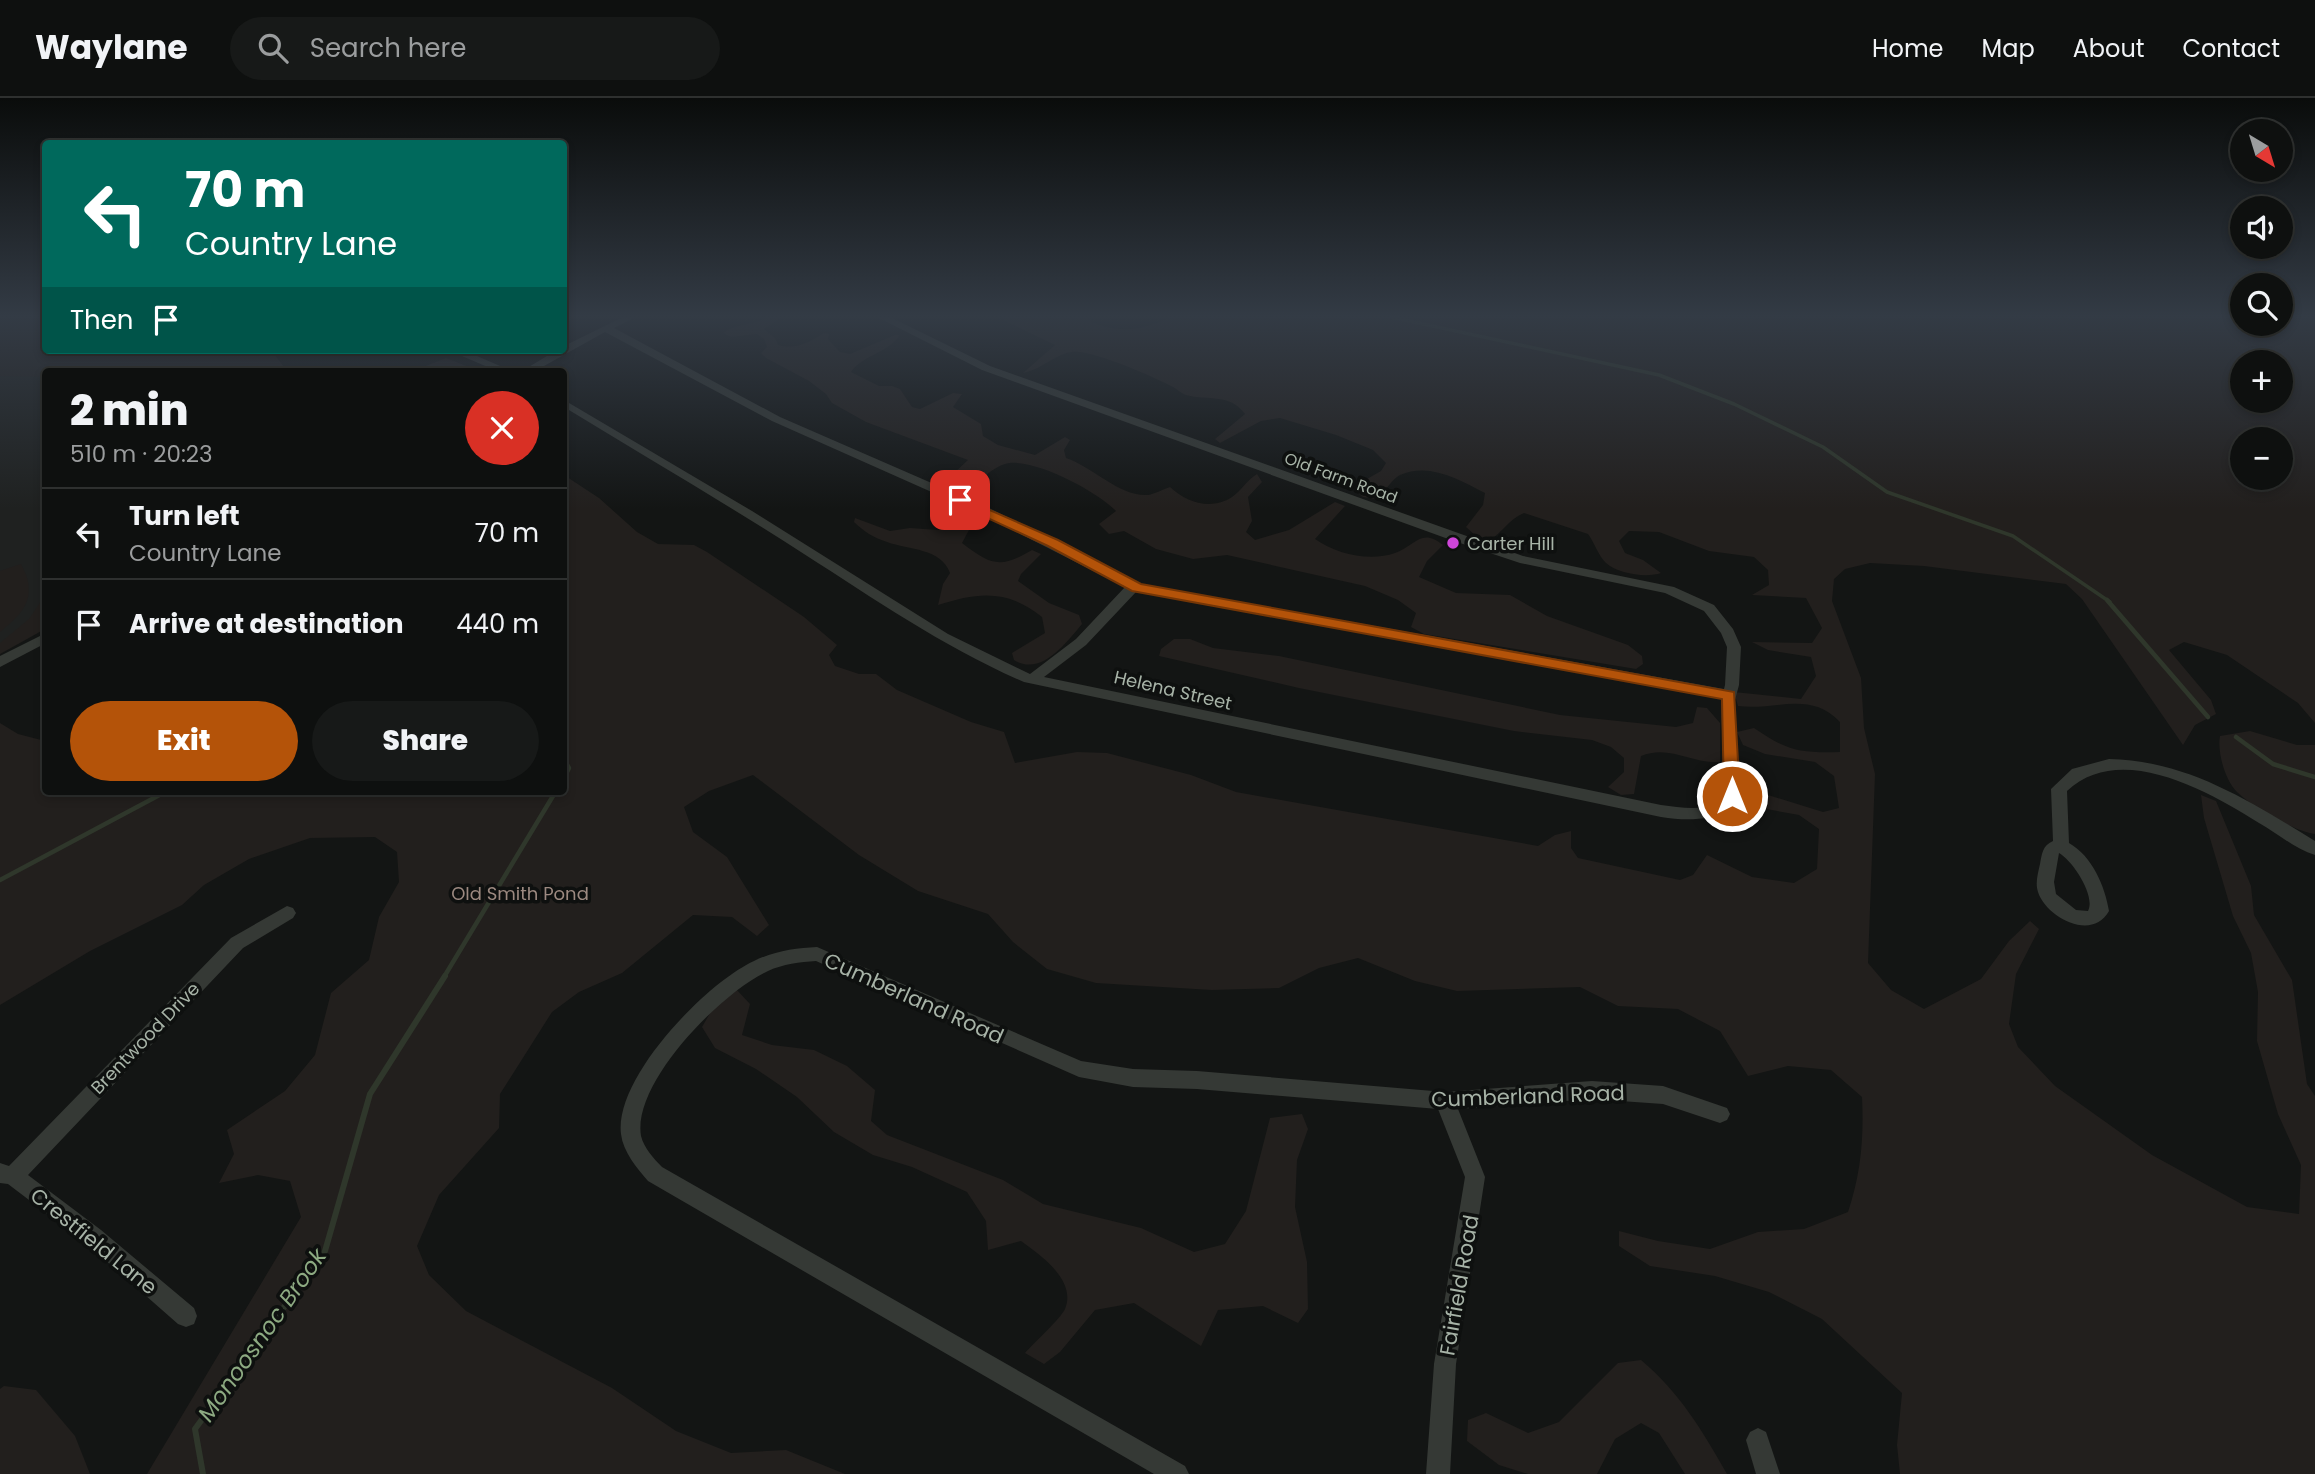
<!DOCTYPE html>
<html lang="en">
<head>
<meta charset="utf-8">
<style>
	:root { --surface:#0e100f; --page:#171918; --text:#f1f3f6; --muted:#9b9d9e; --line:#2e302f; --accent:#b45309 }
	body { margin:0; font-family:Poppins,sans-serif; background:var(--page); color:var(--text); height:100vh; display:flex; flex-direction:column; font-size:26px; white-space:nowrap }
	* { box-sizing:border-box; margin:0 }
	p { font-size:23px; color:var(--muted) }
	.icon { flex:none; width:38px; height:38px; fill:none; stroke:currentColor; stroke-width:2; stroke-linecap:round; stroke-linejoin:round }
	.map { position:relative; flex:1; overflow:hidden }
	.drawer { position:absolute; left:42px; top:270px; width:525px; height:427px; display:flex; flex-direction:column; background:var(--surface); border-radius:7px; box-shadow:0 4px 10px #0003,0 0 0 2px var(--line) }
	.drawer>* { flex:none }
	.hud { position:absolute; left:42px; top:42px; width:525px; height:214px; border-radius:7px; box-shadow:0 4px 10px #0003,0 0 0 2px var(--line); background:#00695c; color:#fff; overflow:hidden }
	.needle { width:46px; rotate:142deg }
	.buttons { position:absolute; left:2230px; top:21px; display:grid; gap:14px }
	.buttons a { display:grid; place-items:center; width:63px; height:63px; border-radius:50%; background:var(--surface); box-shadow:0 4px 10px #0003,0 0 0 2px var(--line); font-size:35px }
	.pin { position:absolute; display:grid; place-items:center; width:60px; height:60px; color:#fff; margin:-30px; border-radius:14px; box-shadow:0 4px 10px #0006 }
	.me { position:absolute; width:77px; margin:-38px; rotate:0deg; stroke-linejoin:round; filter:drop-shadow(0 0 5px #0008) }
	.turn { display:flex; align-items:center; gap:24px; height:147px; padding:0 28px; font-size:32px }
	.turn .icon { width:91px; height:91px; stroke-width:2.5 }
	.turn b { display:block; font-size:49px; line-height:60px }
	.then { display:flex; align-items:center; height:66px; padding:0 28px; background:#0003; gap:14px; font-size:26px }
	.round { display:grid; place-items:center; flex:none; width:74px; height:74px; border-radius:37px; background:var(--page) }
	.summary { display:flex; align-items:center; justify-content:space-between; height:119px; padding:0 28px }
	h1 { font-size:42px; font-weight:800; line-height:52px }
	.primary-button { display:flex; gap:14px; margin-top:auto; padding:14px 28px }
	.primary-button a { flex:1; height:80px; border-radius:42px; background:var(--accent); color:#fff; font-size:28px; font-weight:800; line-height:80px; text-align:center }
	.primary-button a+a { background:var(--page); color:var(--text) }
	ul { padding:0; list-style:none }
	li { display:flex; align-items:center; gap:21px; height:91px; padding:0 28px; border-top:2px solid var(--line) }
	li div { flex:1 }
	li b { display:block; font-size:26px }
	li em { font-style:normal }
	header { display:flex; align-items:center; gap:42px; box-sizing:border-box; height:98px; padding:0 35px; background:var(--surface); border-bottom:2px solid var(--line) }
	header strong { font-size:33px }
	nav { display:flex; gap:38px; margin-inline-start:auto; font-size:24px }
	.search { width:490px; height:63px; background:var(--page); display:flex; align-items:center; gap:18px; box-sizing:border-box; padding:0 24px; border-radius:38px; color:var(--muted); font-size:26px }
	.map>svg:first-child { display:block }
</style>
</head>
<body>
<header>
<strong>Waylane</strong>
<div class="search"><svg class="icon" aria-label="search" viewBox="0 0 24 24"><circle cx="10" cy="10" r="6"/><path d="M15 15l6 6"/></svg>Search here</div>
<nav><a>Home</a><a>Map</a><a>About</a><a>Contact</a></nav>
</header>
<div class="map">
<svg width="2315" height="1376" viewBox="0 0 2315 1376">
	<rect width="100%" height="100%" fill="#131514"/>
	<path fill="#1f2120" d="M0,219H45L46,252L287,273H46L45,530L0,555Z"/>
	<g fill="#221f1d" fill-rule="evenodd">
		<path d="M0,219H45L46,252H271L287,273H46L45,279L0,278Z"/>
		<path d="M767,219H782L764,231L775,240L778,247C797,252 809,244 824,235L829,236L828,241L840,254L850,256L895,237H900C888,255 863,257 851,274L879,288H892L900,291L912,309L920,311L953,295L962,296L953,309L981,326L983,338L998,347L1035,357L1065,339L1070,342L1064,352L1066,360C1093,369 1120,399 1148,397C1155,396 1163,391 1170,389C1186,404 1211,413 1232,399C1241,393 1247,382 1257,376L1262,384L1248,399L1252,423L1246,434L1255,442L1289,432L1335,404L1345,408L1315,441C1336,456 1370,464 1395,455C1415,448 1421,429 1443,447L1427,463L1419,479L1456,495L1510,497L1547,518L1628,547L1642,558L1643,566L1636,571L1424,536L1411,529L1416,515L1398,502L1365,488L1227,457L1193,461L1156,451L1124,433L1109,436L1099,426L1116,413C1098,394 1032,358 1005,366C975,376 978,404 940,388L968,362L866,324L832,305L826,296L809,283L766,260L761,255L767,249L764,241L757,236L731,239L723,235C733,226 754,227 767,219Z"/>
		<path d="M997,219H1090L1091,224C1121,235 1137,233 1167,221L1166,219H2242V226H2280V219H2315V625L2298,605L2227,557L2184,544L2169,552L2211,602L2216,616L2195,627L2183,647L2082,501L2066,486L1924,468L1870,465L1845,471L1834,481L1832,503L1861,580L1864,630L1875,676L1868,865L1891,892L1924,911L1981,881L2009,843L2030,823L2039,831L2016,876L2009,926L2018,949L2055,988L2152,1057L2247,1109L2299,1116L2301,1067L2278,1016L2257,943L2258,894L2251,855L2233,818L2204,720L2201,697L2216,703L2251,788L2254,817L2292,882L2307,986L2315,998V1376H1900L1897,1347L1902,1295L1822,1221L1769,1194L1715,1178L1650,1168L1619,1148V1133L1658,1143L1710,1151L1758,1134L1804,1131L1848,1114C1861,1075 1864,1040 1862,999L1831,972L1788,968L1748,978L1720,933L1678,911L1618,908L1580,889L1457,893L1415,883L1358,860L1319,870L1279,890L1212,892L1096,885L1047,871L1013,844L988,816L918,793L859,757L753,677L709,693L684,709L693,734L727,759L769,827L757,838L732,819L693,817L622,875L579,894L552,914L500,996L499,1030L439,1097L417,1148L429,1177L466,1213L612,1290L676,1333L731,1355L786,1352L845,1376H147L301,1119L290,1083L258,1077L219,1085L234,1056L227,1032L285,993L315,957L331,895L369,862L379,819L399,784L397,754L375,739L310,740L249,761L204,787L182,807L90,853L0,907V625L18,636L45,643L46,693H564V377L599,400L637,434L658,446L694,447L707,454L804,519L837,547L829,557L835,568L859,576H876L897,592L971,624L1004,634L1015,665L1077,654L1107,655L1191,677L1236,694L1538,748L1555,737L1571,733V750L1578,760L1680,782L1693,777L1707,757L1752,779L1794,785L1817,771L1819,731L1799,717L1761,710L1754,698L1765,696L1823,714L1839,710L1834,678L1815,664L1765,656L1743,647L1737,634L1754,630C1787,653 1801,655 1840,654V624C1810,592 1775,613 1738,608L1734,594L1801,601L1816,578L1811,559L1768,552L1752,544L1812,545L1822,530L1806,500L1752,497L1769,487L1768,472L1754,459L1709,453L1659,434L1629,433L1619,443L1625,455L1643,462L1661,475C1647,480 1618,476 1606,465C1599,459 1594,444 1588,436L1524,415C1508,422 1503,434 1489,443L1477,439L1466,429L1483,407L1485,395C1459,382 1430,364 1400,377C1392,381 1384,395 1377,401L1363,399L1351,390L1381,373L1386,365L1373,352L1336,337L1280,320L1261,323L1220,345L1215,341L1245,316C1230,295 1208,303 1186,297C1182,296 1177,291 1173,289C1154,279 1091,251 1072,254C1055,256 1041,272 1023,275L1055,247ZM2242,264H2280V303H2242ZM2242,341H2280V380H2242Z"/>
		<path d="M446,260L479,273H413Z"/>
		<path d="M855,420L890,433L910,430L938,432L958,429L969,432L962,445C991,467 1000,471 1032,452L1041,456L1021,476L1018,483L1049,505L1079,517L1082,526C1066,545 1041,579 1014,562L1012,555L1045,535L1042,519C1007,491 979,494 938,507L943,486L950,475C941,450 909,452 887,444C874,440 863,433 854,424Z"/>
		<path d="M21,466C38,497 26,513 0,534V473Z"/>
		<path d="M45,497V531L0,556V545L29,521Z"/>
		<path d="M1174,541H1190L1213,550L1279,558L1560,617L1676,629L1693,625L1697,609L1707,610L1720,625V664C1692,666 1669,646 1641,658L1634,696L1621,697L1608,689L1624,674V660L1611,649L1592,642L1514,633L1299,590L1159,558L1161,551Z"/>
		<path d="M2250,633L2297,647H2315V736C2294,733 2253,710 2237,694C2225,682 2217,654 2220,638Z"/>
		<path d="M736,891L750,906L742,937L772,947L814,952L847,968L875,992L871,1023L887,1037L1003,1082L1043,1106L1141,1130L1194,1154L1225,1146L1246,1113L1270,1020L1302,1016L1308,1031L1297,1062L1295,1109L1307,1164L1308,1211L1298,1225L1263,1208L1218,1212L1201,1248L1134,1205L1095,1212L1060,1254L1044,1266L1025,1255C1033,1246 1061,1220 1065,1211C1077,1182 1040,1157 1021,1143L988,1152L986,1123L967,1094L912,1069L873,1057L834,1034L797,999L756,971L715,950L702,929L713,910Z"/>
		<path d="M1641,1262C1680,1295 1702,1332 1727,1376H1685L1659,1335L1641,1325L1615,1341L1597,1376H1528L1499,1367L1467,1343L1468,1322L1486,1315L1528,1335L1559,1324L1618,1265Z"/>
		<path d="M4,1288L36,1292L75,1338L90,1376H0V1291Z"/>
	</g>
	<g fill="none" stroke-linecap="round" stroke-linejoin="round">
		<path stroke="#2f372b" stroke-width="3.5" d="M1391,219L1659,277L1734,306L1823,349L1887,394L2013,438L2110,504"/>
		<g stroke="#2f372b" stroke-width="4.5">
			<path d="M2107,502L2208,619"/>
			<path d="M2236,639L2273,666L2315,679"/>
			<path d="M564,661L569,670L564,680"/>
			<path d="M0,782L167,693"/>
			<path d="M444,879L556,693"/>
		</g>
		<path stroke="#2f372b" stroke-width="6" d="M203,1376L195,1331L325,1153L370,996L445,878"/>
		<g fill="#353935" fill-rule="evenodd">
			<path d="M623,219H636L614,230L780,319L989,410L1141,486L1724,591L1725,587L1727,549L1721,535L1704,513L1665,495L1520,465L1451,442L982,272L877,219H890L990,268L1461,436L1523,458L1674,489L1714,507L1733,531L1741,549L1739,587L1735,602L1740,697L1732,714C1707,722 1686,723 1661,719L1024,584C945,550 876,502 804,456C725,405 644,358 564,309V302L752,413L948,536L1030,576L1076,541L1125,489L981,416L772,323L605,234L535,273H522L557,252H564V248ZM1136,494L1721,601L1724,697L1720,706C1701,712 1681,710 1661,707L1044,579L1086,547Z"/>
			<path d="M448,252H463L512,273H497Z"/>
			<path d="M46,535V545L0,569V558Z"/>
			<path d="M2109,661C2189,663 2249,703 2315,743V757C2295,751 2277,735 2259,725C2208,693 2120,643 2067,693L2069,745C2092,758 2105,788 2109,813C2092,844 2046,819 2038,794C2035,785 2038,775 2040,766C2042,756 2042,748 2053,743L2051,691L2072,671ZM2059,755C2073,763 2096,798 2088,813L2076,812L2056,796L2054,784Z"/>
			<path d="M287,808L293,810L296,815L293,820L243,850L28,1077L101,1132L194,1210L197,1218L194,1226L186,1229L178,1226L87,1146L8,1086L0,1085V1065L9,1068L231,840Z"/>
			<path d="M817,849L1081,963L1133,971L1197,973L1445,994L1592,983L1663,988L1727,1010L1730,1016L1727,1022L1720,1025L1663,1006L1592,1001L1458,1011L1485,1079L1456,1266L1450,1376H1426L1434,1266L1465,1079L1438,1011L1197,991L1133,989L1079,979L816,863C800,864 783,866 768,873C723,893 632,984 641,1038C644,1050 654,1061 662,1069L1185,1368L1189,1376H1154L648,1083C637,1070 623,1054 621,1036C614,980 706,885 754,863C774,853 796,850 817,849Z"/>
			<path d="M1758,1330L1766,1334L1780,1376H1756L1746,1342L1750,1334Z"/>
		</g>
	</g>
	<linearGradient id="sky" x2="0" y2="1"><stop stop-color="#0a0c0b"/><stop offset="0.53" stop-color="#333b45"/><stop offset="1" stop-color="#333b45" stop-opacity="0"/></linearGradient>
	<rect width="2315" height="411" fill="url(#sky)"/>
	<path fill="#b45309" stroke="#753606" stroke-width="2" d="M960,399L1058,442L1141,486L1734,594L1740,698L1732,703L1724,698L1722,601L1132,493L1048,448L955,405V400Z"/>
	<circle fill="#cf46da" stroke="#0e100f" stroke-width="2.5" cx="1453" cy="445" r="7"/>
	<g text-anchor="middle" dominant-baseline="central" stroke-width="7" stroke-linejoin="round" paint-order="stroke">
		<g font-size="16" fill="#a7b3a7" stroke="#0e100f">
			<text transform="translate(1341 380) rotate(20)">Old Farm Road</text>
		</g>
		<g font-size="18" fill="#a7b3a7" stroke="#0e100f" text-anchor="start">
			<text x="1467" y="445">Carter Hill</text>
		</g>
		<g font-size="18" fill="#a7b3a7" stroke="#0e100f">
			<text transform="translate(1173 592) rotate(13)">Helena Street</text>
			<text transform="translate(145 940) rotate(-46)">Brentwood Drive</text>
		</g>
		<g font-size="18" fill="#9c8980" stroke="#0e100f">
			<text x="520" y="795">Old Smith Pond</text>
		</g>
		<g font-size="21" fill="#a7b3a7" stroke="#0e100f">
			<text transform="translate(914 900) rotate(24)">Cumberland Road</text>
			<text transform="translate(1528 998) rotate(-2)">Cumberland Road</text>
			<text transform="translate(94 1143) rotate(39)">Crestfield Lane</text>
			<text transform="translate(1459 1187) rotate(-80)">Fairfield Road</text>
		</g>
		<g font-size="23" font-style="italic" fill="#8daa82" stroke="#0e100f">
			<text transform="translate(262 1237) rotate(-55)">Monoosnoc Brook</text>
		</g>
	</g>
</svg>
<div class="buttons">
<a><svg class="needle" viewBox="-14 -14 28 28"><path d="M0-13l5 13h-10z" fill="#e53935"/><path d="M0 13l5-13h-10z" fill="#9b9d9e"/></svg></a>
<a><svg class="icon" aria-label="sound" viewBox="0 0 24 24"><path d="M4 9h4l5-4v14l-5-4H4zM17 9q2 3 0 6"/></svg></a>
<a><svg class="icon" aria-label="search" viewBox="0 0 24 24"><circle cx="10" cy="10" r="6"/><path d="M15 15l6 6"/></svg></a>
<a>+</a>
<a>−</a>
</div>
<div class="pin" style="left:960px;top:402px;background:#d93025"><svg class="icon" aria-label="arrive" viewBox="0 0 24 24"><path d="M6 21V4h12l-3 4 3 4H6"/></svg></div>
<svg class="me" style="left:1732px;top:698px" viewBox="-20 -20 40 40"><circle r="17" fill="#b45309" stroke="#fff" stroke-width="3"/><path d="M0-11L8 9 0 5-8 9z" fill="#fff"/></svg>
<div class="hud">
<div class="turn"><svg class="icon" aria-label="left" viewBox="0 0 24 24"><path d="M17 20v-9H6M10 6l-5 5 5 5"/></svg><div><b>70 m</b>Country Lane</div></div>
<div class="then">Then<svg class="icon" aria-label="arrive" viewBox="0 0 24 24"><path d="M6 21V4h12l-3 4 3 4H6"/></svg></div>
</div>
<section class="drawer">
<div class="summary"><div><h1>2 min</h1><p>510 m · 20:23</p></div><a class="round" style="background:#d93025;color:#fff"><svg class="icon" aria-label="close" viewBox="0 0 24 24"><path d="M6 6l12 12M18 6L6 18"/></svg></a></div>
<ul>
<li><svg class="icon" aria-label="left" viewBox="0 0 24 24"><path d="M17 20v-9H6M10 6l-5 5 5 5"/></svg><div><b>Turn left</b><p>Country Lane</p></div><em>70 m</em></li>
<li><svg class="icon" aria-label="arrive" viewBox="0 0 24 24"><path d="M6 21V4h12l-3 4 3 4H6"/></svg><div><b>Arrive at destination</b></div><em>440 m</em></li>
</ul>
<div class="primary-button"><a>Exit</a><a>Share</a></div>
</section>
</div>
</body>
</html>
